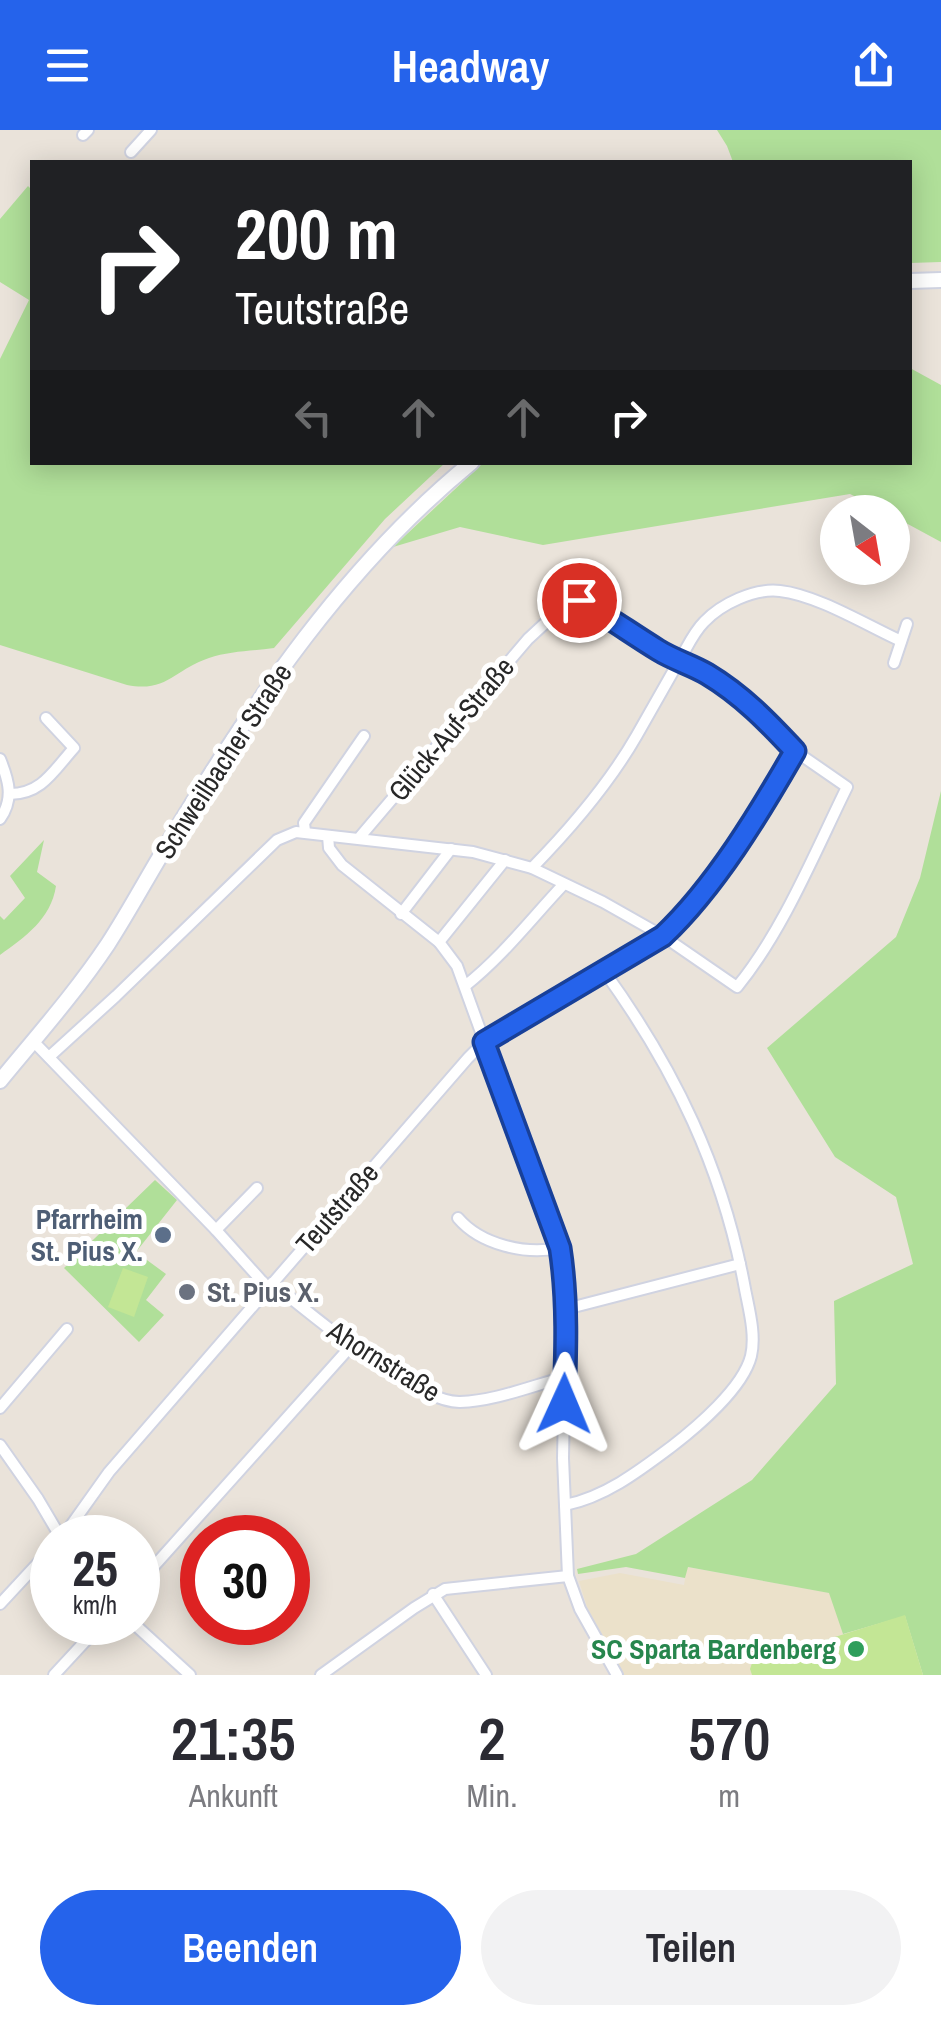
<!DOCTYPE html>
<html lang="de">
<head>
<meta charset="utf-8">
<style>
	:root { --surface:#fff; --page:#f2f2f3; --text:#2b2b33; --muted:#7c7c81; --accent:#2563eb }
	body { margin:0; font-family:"Archivo Narrow",sans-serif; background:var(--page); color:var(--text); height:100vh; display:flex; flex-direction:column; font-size:38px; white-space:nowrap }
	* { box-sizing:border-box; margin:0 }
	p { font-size:32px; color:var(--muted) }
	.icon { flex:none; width:55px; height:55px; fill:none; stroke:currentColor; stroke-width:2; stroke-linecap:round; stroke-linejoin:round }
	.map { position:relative; height:1545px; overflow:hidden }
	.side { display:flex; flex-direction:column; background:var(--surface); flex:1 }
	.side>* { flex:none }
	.guide { position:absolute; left:30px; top:30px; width:882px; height:305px; border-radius:0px; box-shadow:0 5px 25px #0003; background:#202124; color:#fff; overflow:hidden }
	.needle { width:65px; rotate:149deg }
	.fabs { position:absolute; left:820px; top:365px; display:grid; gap:20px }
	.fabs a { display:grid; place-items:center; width:90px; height:90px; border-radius:50%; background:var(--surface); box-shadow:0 5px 25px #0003; font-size:50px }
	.speed { position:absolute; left:30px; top:1385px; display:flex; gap:20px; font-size:50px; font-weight:700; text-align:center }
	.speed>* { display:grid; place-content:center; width:130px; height:130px; border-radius:50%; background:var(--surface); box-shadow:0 5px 25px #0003; line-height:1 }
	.speed small { font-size:25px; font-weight:400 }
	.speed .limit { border:15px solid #d22; background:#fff; color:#111 }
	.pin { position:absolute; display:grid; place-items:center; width:85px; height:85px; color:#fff; margin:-42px; border:5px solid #fff; border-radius:50%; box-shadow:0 2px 10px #0007 }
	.me { position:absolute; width:110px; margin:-55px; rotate:1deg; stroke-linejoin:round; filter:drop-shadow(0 0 8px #0008) }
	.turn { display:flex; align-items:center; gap:35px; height:210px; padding:0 40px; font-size:45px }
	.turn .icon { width:130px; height:130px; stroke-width:2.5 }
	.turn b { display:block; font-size:70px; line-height:85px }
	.lanes { display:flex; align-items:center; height:95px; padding:0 40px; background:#0003; justify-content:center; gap:50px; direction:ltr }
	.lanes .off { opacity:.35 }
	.eta { display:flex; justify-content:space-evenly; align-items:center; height:170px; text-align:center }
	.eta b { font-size:60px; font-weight:600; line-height:70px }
	.primary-button { display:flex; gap:20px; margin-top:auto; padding:20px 40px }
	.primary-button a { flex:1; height:115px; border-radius:60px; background:var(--accent); color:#fff; font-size:40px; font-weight:600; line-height:115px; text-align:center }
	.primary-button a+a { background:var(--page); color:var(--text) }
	header { display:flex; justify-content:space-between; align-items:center; height:130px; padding:0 40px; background:var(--accent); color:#fff; font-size:45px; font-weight:600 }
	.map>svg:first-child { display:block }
</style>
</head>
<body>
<header><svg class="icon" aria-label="menu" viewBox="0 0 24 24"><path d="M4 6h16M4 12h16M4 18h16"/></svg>Headway<svg class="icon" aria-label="share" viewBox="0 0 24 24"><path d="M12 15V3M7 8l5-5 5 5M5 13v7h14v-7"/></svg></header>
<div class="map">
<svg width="941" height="1545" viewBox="0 0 941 1545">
	<rect width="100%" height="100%" fill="#eae3da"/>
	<path fill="#ebe1ca" d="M687,1437L830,1463L843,1504L752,1533L750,1539L752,1545H623L587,1477L579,1451L620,1443L684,1455Z"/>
	<g fill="#b0df99">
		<path d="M717,0H941V132L910,133V32H733L727,16Z"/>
		<path d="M28,56L32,60V332L445,333L385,389L274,518C253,521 229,521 209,528C175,539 167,563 127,555L0,515V229L29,170L0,152V89Z"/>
		<path d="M910,238L941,255V412L893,386L892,382H886L850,364L543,415L460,397L393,417L483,333L910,332Z"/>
		<path d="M941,661V1545H923L905,1486L843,1504L829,1463L688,1437L685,1448L626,1437L578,1444L577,1439L636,1424L752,1350L836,1254L834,1171L913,1134L896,1067L835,1027L767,918L896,807L920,748Z"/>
		<path d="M44,710L37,742L56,756C51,789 25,807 0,825V786L4,790L25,768L10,746Z"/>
		<path d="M155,1050L177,1070L136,1122L166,1144L146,1170L164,1185L139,1212L64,1138Z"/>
	</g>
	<g fill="#c3e695">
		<path d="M123,1138L148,1147L134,1187L108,1177Z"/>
		<path d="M905,1485L923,1545H752L750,1539L752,1533Z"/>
	</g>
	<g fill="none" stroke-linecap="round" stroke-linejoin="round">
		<defs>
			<g id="street">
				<path d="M83,5L88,0"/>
				<path d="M131,22L151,0"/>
				<path d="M894,533L907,494"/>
				<path d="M0,629C9,651 14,669 0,689"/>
				<path d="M10,664C42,664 54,640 74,618L46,588"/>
				<path d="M305,701L304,693L364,606"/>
				<path d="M328,706L329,718L342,735L439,812L457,836L559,1118L564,1148L566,1179L563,1328L568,1446L580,1479L617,1545"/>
				<path d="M532,738C571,698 609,654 637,605C651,580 665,556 679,531C687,518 693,503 704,492C721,474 754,458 780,461C817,465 866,495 901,511"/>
				<path d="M401,784L451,719"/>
				<path d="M439,812L505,730"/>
				<path d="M465,856C502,827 531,789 563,755"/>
				<path d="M33,911L216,1100L268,1158"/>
				<path d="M49,927L116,866L277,710L296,702L473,722L532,738L603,772L663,806L737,857C783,801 815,722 847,657L795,621L751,575L729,558L703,541L679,532L579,470L568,472L528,509L359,708"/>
				<path d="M458,1088C481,1115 526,1125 559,1118"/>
				<path d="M216,1100L257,1058"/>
				<path d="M272,1153C310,1183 415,1273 460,1272C495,1271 531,1256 565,1247"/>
				<path d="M566,1179L740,1134"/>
				<path d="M0,1278L67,1199"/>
				<path d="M0,1315L38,1369L61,1408"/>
				<path d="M565,1375C605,1367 639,1341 671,1317C697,1297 743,1258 751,1226C756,1205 749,1180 745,1159C723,1039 675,939 604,841"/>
				<path d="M62,1408L109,1342L468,928L484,912L663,806C715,757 760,682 795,621"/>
				<path d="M138,1454L351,1216"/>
				<path d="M433,1464L486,1545"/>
				<path d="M0,1474L52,1418"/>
				<path d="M132,1492L190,1545"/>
				<path d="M54,1545L103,1492"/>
				<path d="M321,1545L414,1478L445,1459L568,1446"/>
			</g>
			<g id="secondary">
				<path d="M910,151L941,150"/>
				<path d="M0,951C37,906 76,862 108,814C130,780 149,744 170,710C253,572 346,435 472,332"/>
			</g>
		</defs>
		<use href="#street" stroke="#d0d3e1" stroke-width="14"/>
		<use href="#secondary" stroke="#d0d3e1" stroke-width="18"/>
		<use href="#street" stroke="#fff" stroke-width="10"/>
		<use href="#secondary" stroke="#fff" stroke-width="14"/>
	</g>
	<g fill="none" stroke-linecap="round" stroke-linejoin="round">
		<defs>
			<path id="route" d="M564,1274C566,1222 568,1170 560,1118L484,912L663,806C715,757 760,682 795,621C768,592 742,565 707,544C692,535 674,530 658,520C632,504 607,486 579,470"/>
		</defs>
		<use href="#route" stroke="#184099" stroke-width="25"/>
		<use href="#route" stroke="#2563eb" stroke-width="18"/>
	</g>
	<circle fill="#5c6f8a" stroke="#fff" stroke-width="4" cx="163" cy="1105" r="10"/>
	<circle fill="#6b7280" stroke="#fff" stroke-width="4" cx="187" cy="1162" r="10"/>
	<circle fill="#2e9e5b" stroke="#fff" stroke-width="4" cx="856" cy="1519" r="10"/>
	<g text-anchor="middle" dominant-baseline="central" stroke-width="10" stroke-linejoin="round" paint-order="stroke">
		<g font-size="28" fill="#282828" stroke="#fff">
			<text transform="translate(451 599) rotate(-50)">Glück-Auf-Straße</text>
			<text transform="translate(223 631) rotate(-57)">Schweilbacher Straße</text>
			<text transform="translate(337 1078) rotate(-49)">Teutstraße</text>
			<text transform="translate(384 1231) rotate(32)">Ahornstraße</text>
		</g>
		<g font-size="28" font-weight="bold" fill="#4e5e75" stroke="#fff" text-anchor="end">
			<text x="143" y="1089">Pfarrheim<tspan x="143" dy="32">St. Pius X.</tspan></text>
		</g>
		<g font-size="28" font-weight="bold" fill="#5b616d" stroke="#fff" text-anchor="start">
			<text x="207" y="1162">St. Pius X.</text>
		</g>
		<g font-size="28" font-weight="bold" fill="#27864d" stroke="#fff" text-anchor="end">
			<text x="836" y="1519">SC Sparta Bardenberg</text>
		</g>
	</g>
</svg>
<div class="fabs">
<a><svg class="needle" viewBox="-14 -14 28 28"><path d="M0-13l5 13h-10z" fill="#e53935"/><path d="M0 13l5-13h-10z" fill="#7c7c81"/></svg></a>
</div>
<div class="speed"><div>25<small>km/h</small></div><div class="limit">30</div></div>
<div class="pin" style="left:579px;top:470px;background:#d93025"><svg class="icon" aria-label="arrive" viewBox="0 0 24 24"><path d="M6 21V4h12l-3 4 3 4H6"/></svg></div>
<svg class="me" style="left:564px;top:1274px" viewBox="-20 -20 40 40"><path d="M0-17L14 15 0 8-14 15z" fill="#2563eb" stroke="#fff" stroke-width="4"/></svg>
<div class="guide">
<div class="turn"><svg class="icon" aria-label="right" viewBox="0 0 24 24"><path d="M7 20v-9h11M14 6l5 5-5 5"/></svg><div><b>200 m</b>Teutstraße</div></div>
<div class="lanes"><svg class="icon off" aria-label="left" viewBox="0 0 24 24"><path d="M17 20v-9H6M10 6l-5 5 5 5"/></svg><svg class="icon off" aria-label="ahead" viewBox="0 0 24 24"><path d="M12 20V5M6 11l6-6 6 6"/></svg><svg class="icon off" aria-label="ahead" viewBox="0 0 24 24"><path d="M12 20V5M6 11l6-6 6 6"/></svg><svg class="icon" aria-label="right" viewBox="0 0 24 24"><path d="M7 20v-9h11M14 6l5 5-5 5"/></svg></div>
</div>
</div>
<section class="side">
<div class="eta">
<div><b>21:35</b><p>Ankunft</p></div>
<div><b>2</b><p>Min.</p></div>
<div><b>570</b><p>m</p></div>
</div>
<div class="primary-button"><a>Beenden</a><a>Teilen</a></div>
</section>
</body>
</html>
